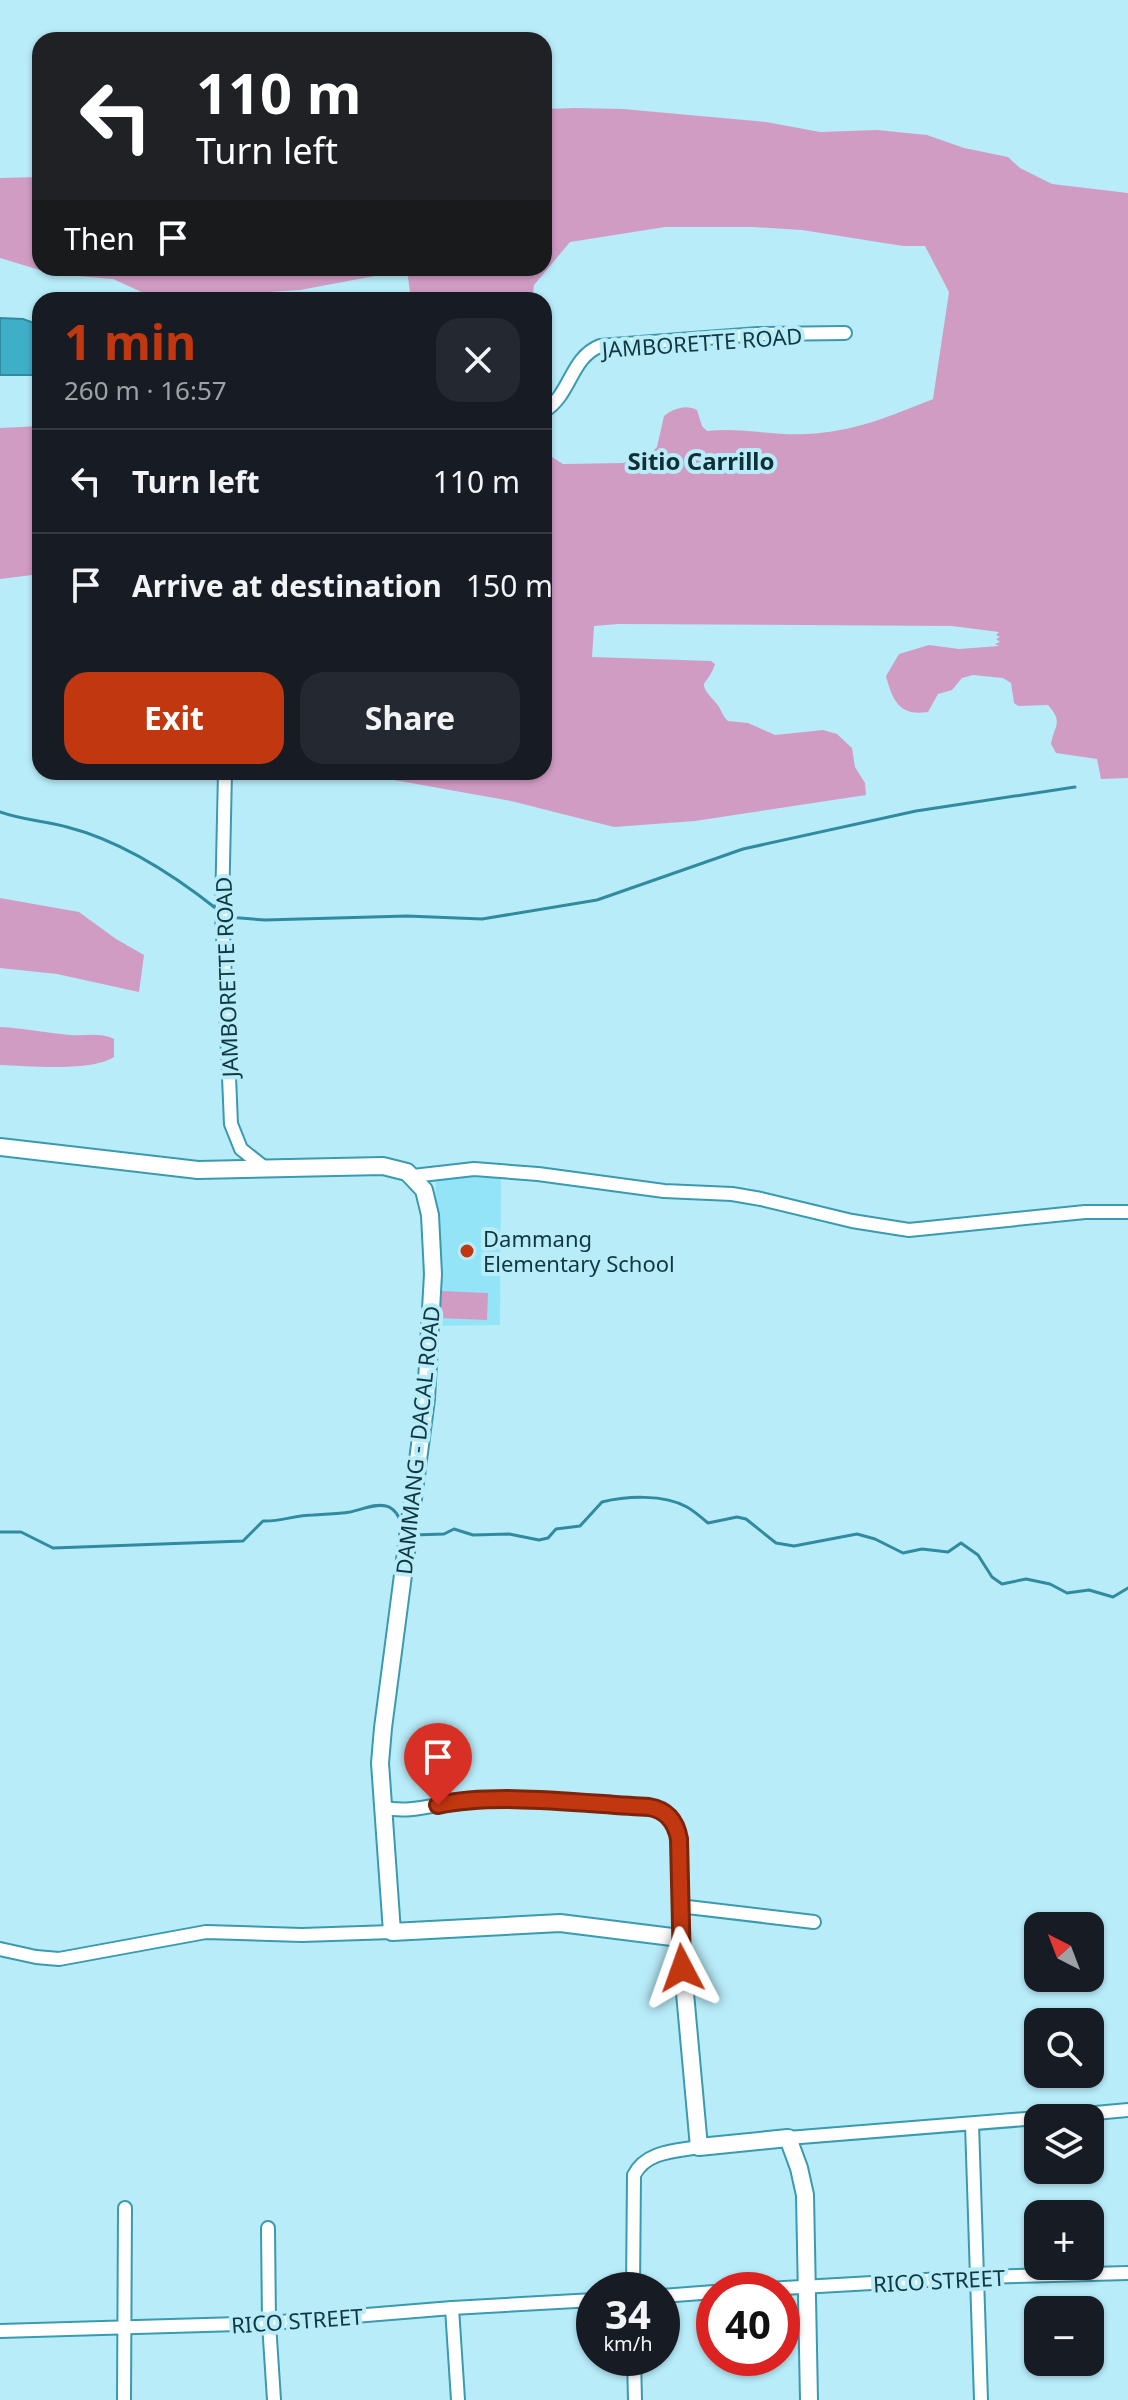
<!DOCTYPE html>
<html lang="en">
<head>
<meta charset="utf-8">
<style>
	:root { --surface:#171b24; --page:#242831; --text:#f1f3f6; --muted:#9ea1a6; --line:#363941; --accent:#c03710 }
	body { margin:0; font-family:"Noto Sans",sans-serif; background:var(--page); color:var(--text); height:100vh; display:flex; flex-direction:column; font-size:30px; white-space:nowrap }
	* { box-sizing:border-box; margin:0 }
	p { font-size:26px; color:var(--muted) }
	.icon { flex:none; width:44px; height:44px; fill:none; stroke:currentColor; stroke-width:2; stroke-linecap:round; stroke-linejoin:round }
	.map { position:relative; flex:1; overflow:hidden }
	.side { position:absolute; left:32px; top:292px; width:520px; height:488px; display:flex; flex-direction:column; background:var(--surface); border-radius:24px; box-shadow:0 2px 6px #0004 }
	.side>* { flex:none }
	.hud { position:absolute; left:32px; top:32px; width:520px; height:244px; border-radius:24px; box-shadow:0 2px 6px #0004; background:#202124; color:#fff; overflow:hidden }
	.needle { width:52px; rotate:318deg }
	.tools { position:absolute; left:1024px; top:1912px; display:grid; gap:16px }
	.tools a { display:grid; place-items:center; width:80px; height:80px; border-radius:16px; background:var(--surface); box-shadow:0 2px 6px #0004; font-size:40px }
	.speed { position:absolute; left:576px; top:2272px; display:flex; gap:16px; font-size:40px; font-weight:700; text-align:center }
	.speed>* { display:grid; place-content:center; width:104px; height:104px; border-radius:50%; background:var(--surface); box-shadow:0 2px 6px #0004; line-height:1 }
	.speed small { font-size:20px; font-weight:400 }
	.speed .limit { border:12px solid #d22; background:#fff; color:#111 }
	.pin { position:absolute; display:grid; place-items:center; width:68px; height:68px; color:#fff; margin:-82px -34px; border-radius:50% 50% 50% 0; rotate:-45deg; box-shadow:0 0 8px #0007 }
	.pin .icon { rotate:45deg }
	.me { position:absolute; width:88px; margin:-44px; rotate:356deg; stroke-linejoin:round; filter:drop-shadow(0 0 6px #0008) }
	.turn { display:flex; align-items:center; gap:28px; height:168px; padding:0 32px; font-size:36px }
	.turn .icon { width:104px; height:104px; stroke-width:2.5 }
	.turn b { display:block; font-size:56px; line-height:68px }
	.then { display:flex; align-items:center; height:76px; padding:0 32px; background:#0003; gap:16px; font-size:30px }
	.round { display:grid; place-items:center; flex:none; width:84px; height:84px; border-radius:24px; background:var(--page) }
	.summary { display:flex; align-items:center; justify-content:space-between; height:136px; padding:0 32px }
	h1 { font-size:48px; font-weight:700; line-height:60px; color:var(--accent) }
	.cta { display:flex; gap:16px; margin-top:auto; padding:16px 32px }
	.cta a { flex:1; height:92px; border-radius:24px; background:var(--accent); color:#fff; font-size:32px; font-weight:700; line-height:92px; text-align:center }
	.cta a+a { background:var(--page); color:var(--text) }
	ul { padding:0; list-style:none }
	li { display:flex; align-items:center; gap:24px; height:104px; padding:0 32px; border-top:2px solid var(--line) }
	li div { flex:1 }
	li b { display:block; font-size:30px }
	li em { font-style:normal }
	.map>svg:first-child { display:block }
</style>
</head>
<body>
<div class="map">
<svg width="1128" height="2400" viewBox="0 0 1128 2400">
	<rect width="100%" height="100%" fill="#b8ecf9"/>
	<path fill="#94e4f7" d="M436,1176L501,1178L500,1325L432,1326Z"/>
	<g fill="#d19cc4">
		<path d="M575,108L623,109L766,122L820,132L877,130L927,135L964,148L1008,157L1020,168L1052,184L1128,193V778L1101,779L1097,759L1056,753L1051,744C1054,725 1064,723 1048,705L1018,706L1014,703L1011,683L1003,678L973,675L962,678L952,690L938,694L928,712C898,717 892,698 886,676L899,654L929,645L959,649L999,646L995,644L1000,642L996,639L1000,637L996,635L999,632L952,626L618,624L594,626L592,657L711,661L715,664C707,689 694,678 717,704C722,710 722,716 728,721L748,723L775,735L823,730L837,734L852,748L855,767L865,783L866,795L695,821L614,827L511,801L349,772H544V452L563,464L623,463L653,451L657,447L664,416C673,409 686,404 697,410L702,426L707,431C740,427 774,436 807,434C853,432 891,416 933,399L949,292L925,246H903L802,230L753,227H665L570,242L534,285L532,300H411L407,270L300,290L223,295L154,294H146L113,279L53,274L0,258V178L40,177V268H544V109Z"/>
		<path d="M40,426V574L0,579V428Z"/>
		<path d="M0,898L79,912L116,939L144,955L139,992L57,974L0,968Z"/>
		<path d="M0,1027C24,1028 46,1033 70,1035C85,1036 100,1032 114,1039V1057C90,1072 30,1066 0,1065Z"/>
		<path d="M440,1291L488,1293L487,1320L438,1318Z"/>
	</g>
	<path fill="#3fafc8" stroke="#318ba0" stroke-width="2" d="M0,318L23,319L37,324L40,367L34,375H0Z"/>
	<g fill="none" stroke-linecap="round" stroke-linejoin="round">
		<g stroke="#318ba0" stroke-width="3">
			<path d="M0,812C22,820 44,821 67,827C122,841 174,875 218,910"/>
			<path d="M227,917L265,920L407,916L482,919L597,900L743,849L916,811L1075,787"/>
			<path d="M0,1532H21L53,1548L243,1541L263,1521C280,1522 295,1515 313,1515C325,1514 337,1514 350,1512C361,1510 375,1503 386,1506C395,1508 399,1517 402,1524"/>
			<path d="M414,1535L444,1534L454,1529L473,1535L509,1534L539,1540L548,1538L556,1529L580,1526L602,1502C626,1496 664,1494 687,1507C694,1511 701,1517 708,1523L737,1517L746,1519L776,1543L794,1546L857,1534L875,1539L903,1553L922,1549L948,1552L961,1543L978,1555L992,1577L1002,1584L1026,1579L1050,1584L1067,1593L1089,1590L1113,1597L1128,1588"/>
		</g>
		<defs>
			<g id="minor">
				<path d="M544,411C571,395 570,358 600,346L758,334L845,333"/>
				<path d="M225,772L222,910L231,1124L241,1149L265,1168"/>
				<path d="M413,1176L474,1169L538,1174L664,1191L732,1194L761,1199L852,1221L909,1230L1085,1212H1128"/>
				<path d="M382,1807C411,1815 438,1802 468,1800C528,1798 589,1804 649,1807C665,1810 673,1819 678,1834L680,1938"/>
				<path d="M679,1906L814,1922"/>
				<path d="M0,1949L36,1957L59,1959L206,1932L302,1935L392,1932"/>
				<path d="M1041,2118L1128,2110"/>
				<path d="M972,2124L981,2400"/>
				<path d="M788,2138L1038,2118"/>
				<path d="M268,2228L269,2323L274,2400"/>
				<path d="M633,2290L634,2175C646,2151 676,2151 699,2147"/>
				<path d="M749,2290L978,2277L1128,2273"/>
				<path d="M662,2296L714,2292"/>
				<path d="M452,2308L458,2400"/>
				<path d="M0,2331L269,2323L452,2308L594,2300"/>
				<path d="M634,2358L635,2400"/>
				<path d="M124,2400L125,2208"/>
			</g>
			<path id="tertiary" d="M0,1147L198,1170L383,1166L407,1172L424,1190L430,1215L433,1274L426,1399L383,1728L380,1763L392,1932L560,1923L680,1938L699,2147L788,2138L799,2168L805,2195L809,2400"/>
		</defs>
		<use href="#minor" stroke="#3a9aaf" stroke-width="16"/>
		<use href="#tertiary" stroke="#3a9aaf" stroke-width="20"/>
		<use href="#minor" stroke="#fff" stroke-width="12"/>
		<use href="#tertiary" stroke="#fff" stroke-width="16"/>
	</g>
	<g fill="none" stroke-linecap="round" stroke-linejoin="round">
		<defs>
			<path id="route" d="M438,1805C499,1792 585,1804 649,1807C667,1810 676,1822 679,1839L682,1968"/>
		</defs>
		<use href="#route" stroke="#7d240a" stroke-width="20"/>
		<use href="#route" stroke="#c03710" stroke-width="14"/>
	</g>
	<circle fill="#c03710" stroke="#b8ecf9" stroke-width="3" cx="467" cy="1251" r="8"/>
	<g text-anchor="middle" dominant-baseline="central" stroke-width="8" stroke-linejoin="round" paint-order="stroke">
		<g font-size="22" fill="#0f3841" stroke="#b8ecf9">
			<text transform="translate(702 342) rotate(-4)">JAMBORETTE ROAD</text>
			<text transform="translate(226 977) rotate(-92)">JAMBORETTE ROAD</text>
			<text transform="translate(417 1440) rotate(-84)">DAMMANG - DACAL ROAD</text>
			<text transform="translate(939 2280) rotate(-3)">RICO STREET</text>
			<text transform="translate(297 2320) rotate(-4)">RICO STREET</text>
		</g>
		<g font-size="22" fill="#0f3841" stroke="#b8ecf9" text-anchor="start">
			<text x="483" y="1238">Dammang<tspan x="483" dy="25">Elementary School</tspan></text>
		</g>
		<g font-size="24" font-weight="bold" fill="#112f36" stroke="#b8ecf9">
			<text x="701" y="460">Sitio Carrillo</text>
		</g>
	</g>
</svg>
<div class="tools">
<a><svg class="needle" viewBox="-14 -14 28 28"><path d="M0-13l5 13h-10z" fill="#e53935"/><path d="M0 13l5-13h-10z" fill="#9ea1a6"/></svg></a>
<a><svg class="icon" aria-label="search" viewBox="0 0 24 24"><circle cx="10" cy="10" r="6"/><path d="M15 15l6 6"/></svg></a>
<a><svg class="icon" aria-label="layers" viewBox="0 0 24 24"><path d="M12 4l9 5-9 5-9-5zM3 14l9 5 9-5"/></svg></a>
<a>+</a>
<a>−</a>
</div>
<div class="speed"><div>34<small>km/h</small></div><div class="limit">40</div></div>
<div class="pin" style="left:438px;top:1805px;background:#d93025"><svg class="icon" aria-label="arrive" viewBox="0 0 24 24"><path d="M6 21V4h12l-3 4 3 4H6"/></svg></div>
<svg class="me" style="left:682px;top:1968px" viewBox="-20 -20 40 40"><path d="M0-17L14 15 0 8-14 15z" fill="#c03710" stroke="#fff" stroke-width="4"/></svg>
<div class="hud">
<div class="turn"><svg class="icon" aria-label="left" viewBox="0 0 24 24"><path d="M17 20v-9H6M10 6l-5 5 5 5"/></svg><div><b>110 m</b>Turn left</div></div>
<div class="then">Then<svg class="icon" aria-label="arrive" viewBox="0 0 24 24"><path d="M6 21V4h12l-3 4 3 4H6"/></svg></div>
</div>
<section class="side">
<div class="summary"><div><h1>1 min</h1><p>260 m · 16:57</p></div><a class="round"><svg class="icon" aria-label="close" viewBox="0 0 24 24"><path d="M6 6l12 12M18 6L6 18"/></svg></a></div>
<ul>
<li><svg class="icon" aria-label="left" viewBox="0 0 24 24"><path d="M17 20v-9H6M10 6l-5 5 5 5"/></svg><div><b>Turn left</b></div><em>110 m</em></li>
<li><svg class="icon" aria-label="arrive" viewBox="0 0 24 24"><path d="M6 21V4h12l-3 4 3 4H6"/></svg><div><b>Arrive at destination</b></div><em>150 m</em></li>
</ul>
<div class="cta"><a>Exit</a><a>Share</a></div>
</section>
</div>
</body>
</html>
